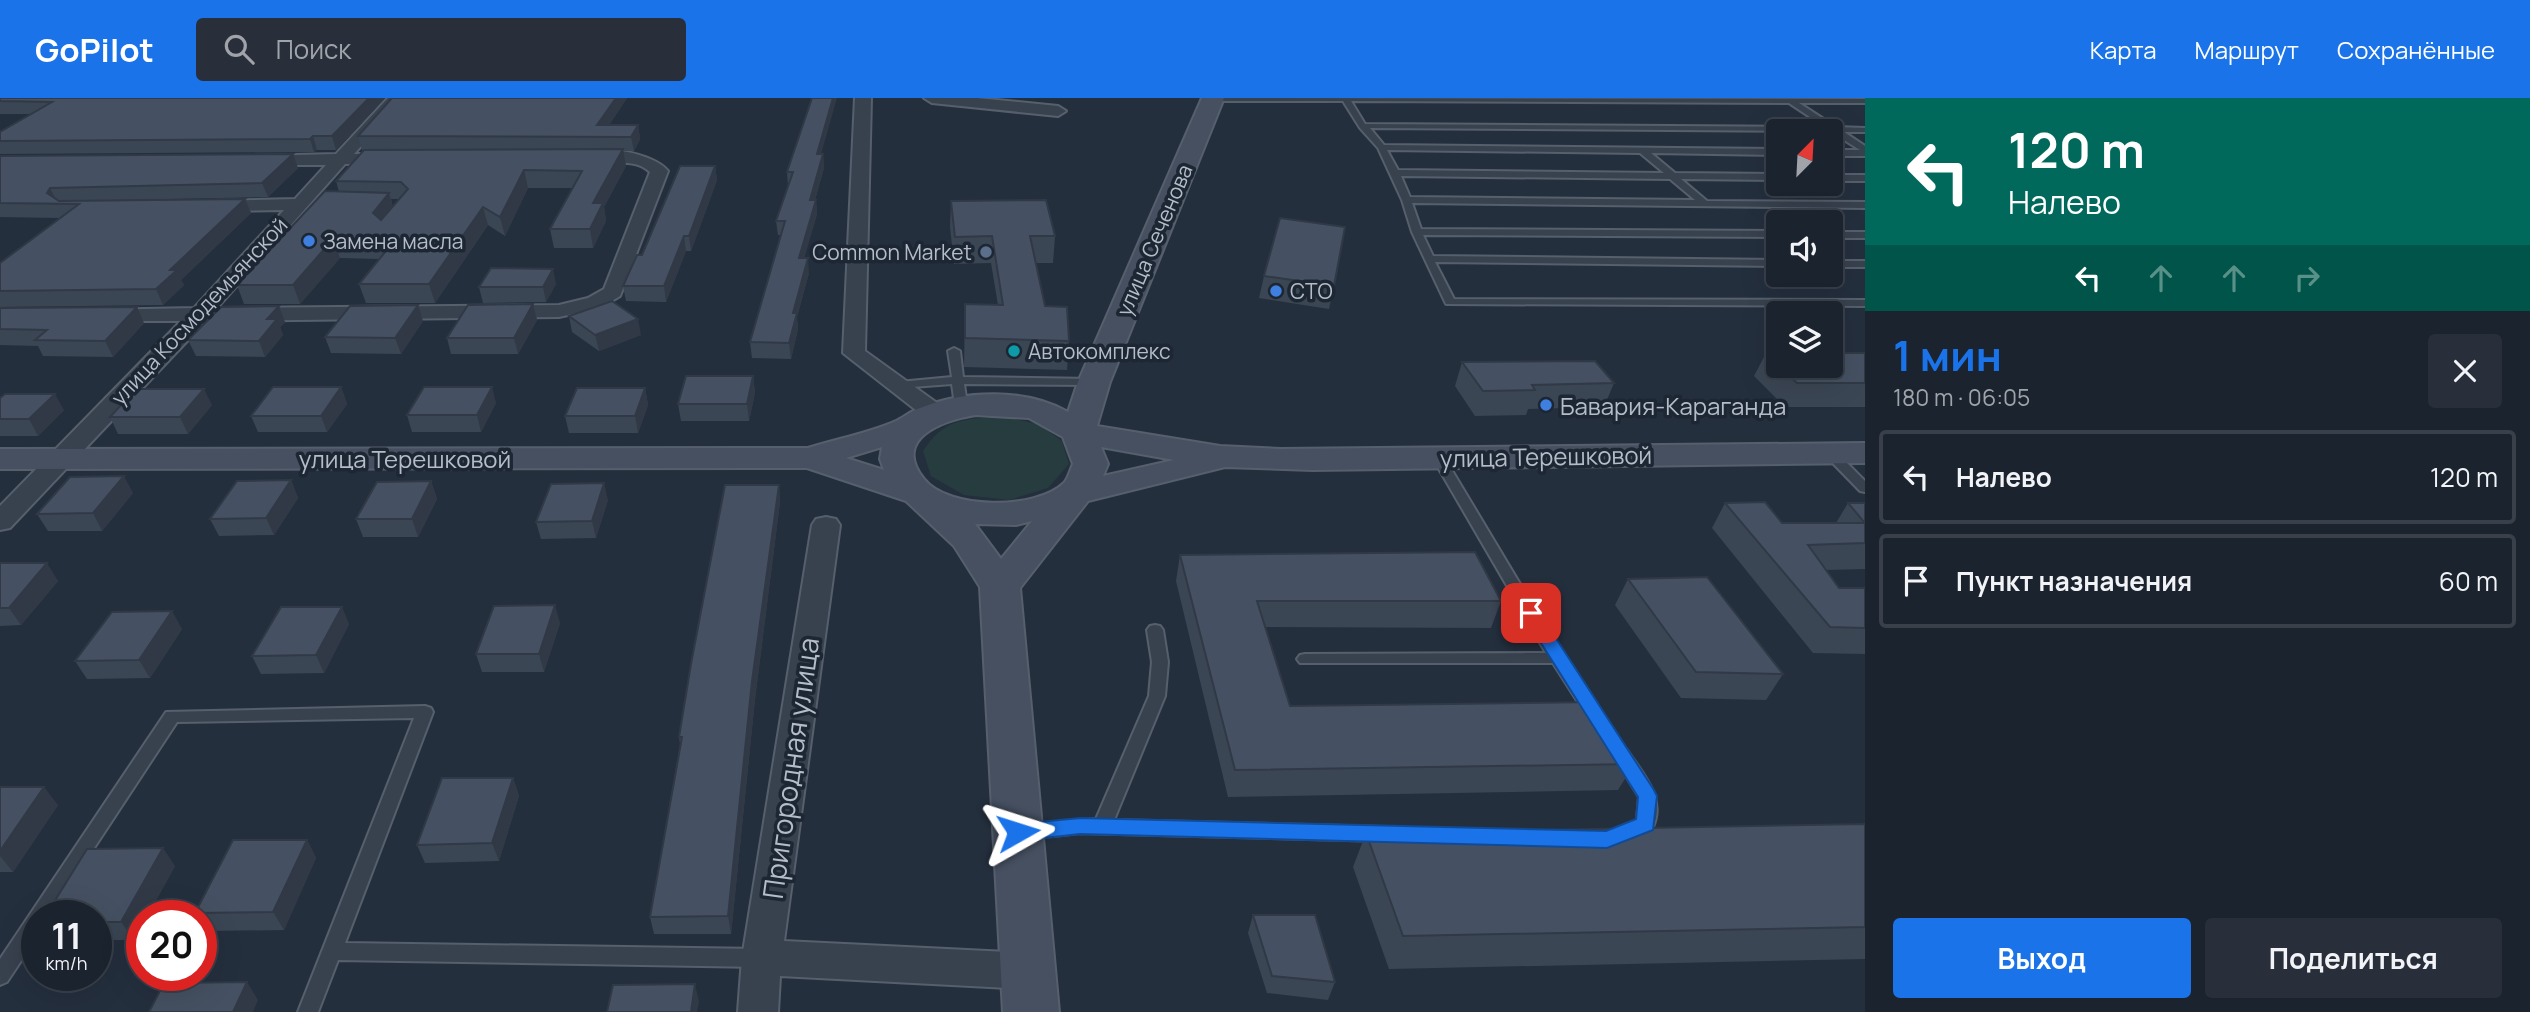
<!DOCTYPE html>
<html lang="ru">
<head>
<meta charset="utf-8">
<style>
	:root { --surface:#1b232e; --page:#282f3a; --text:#f1f3f6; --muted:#a0a4aa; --line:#39404a; --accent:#1a73e8 }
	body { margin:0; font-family:Manrope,sans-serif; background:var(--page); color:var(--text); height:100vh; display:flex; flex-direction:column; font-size:26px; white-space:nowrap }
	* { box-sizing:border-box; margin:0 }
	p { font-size:23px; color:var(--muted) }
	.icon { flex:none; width:38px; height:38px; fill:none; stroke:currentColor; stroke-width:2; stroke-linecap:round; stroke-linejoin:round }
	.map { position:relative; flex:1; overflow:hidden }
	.panel { display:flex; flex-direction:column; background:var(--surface); width:665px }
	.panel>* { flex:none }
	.hud { background:#00695c; color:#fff; overflow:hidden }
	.needle { width:46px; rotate:24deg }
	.buttons { position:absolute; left:1766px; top:21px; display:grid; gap:14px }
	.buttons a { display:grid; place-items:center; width:77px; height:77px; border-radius:7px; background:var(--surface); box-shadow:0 7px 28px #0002,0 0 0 2px var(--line); font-size:35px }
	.speed { position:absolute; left:21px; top:802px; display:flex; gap:14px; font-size:35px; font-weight:700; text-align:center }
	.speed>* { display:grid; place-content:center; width:91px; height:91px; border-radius:50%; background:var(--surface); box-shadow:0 7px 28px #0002,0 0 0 2px var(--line); line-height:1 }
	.speed small { font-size:18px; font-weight:400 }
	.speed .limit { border:10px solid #d22; background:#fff; color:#111 }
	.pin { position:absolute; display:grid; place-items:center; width:60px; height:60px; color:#fff; margin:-30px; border-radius:14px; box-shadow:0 4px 10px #0006 }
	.me { position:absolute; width:77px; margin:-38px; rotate:84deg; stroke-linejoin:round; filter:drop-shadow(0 0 5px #0008) }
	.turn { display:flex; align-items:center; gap:24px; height:147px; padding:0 28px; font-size:32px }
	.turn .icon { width:91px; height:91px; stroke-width:2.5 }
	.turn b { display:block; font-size:49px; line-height:60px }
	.lanes { display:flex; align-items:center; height:66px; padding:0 28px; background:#0003; justify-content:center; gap:35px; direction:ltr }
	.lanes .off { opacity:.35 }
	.round { display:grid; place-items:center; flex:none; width:74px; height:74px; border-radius:7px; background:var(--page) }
	.headline { display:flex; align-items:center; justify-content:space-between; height:119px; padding:0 28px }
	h1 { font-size:42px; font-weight:700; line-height:52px; color:var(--accent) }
	.action { display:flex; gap:14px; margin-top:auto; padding:14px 28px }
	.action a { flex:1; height:80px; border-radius:7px; background:var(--accent); color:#fff; font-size:28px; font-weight:700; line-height:80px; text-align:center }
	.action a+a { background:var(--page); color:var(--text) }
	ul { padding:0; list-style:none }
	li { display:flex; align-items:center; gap:21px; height:94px; margin:0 14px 10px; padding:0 14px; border:4px solid var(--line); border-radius:7px }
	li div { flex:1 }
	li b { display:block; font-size:26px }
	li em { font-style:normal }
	header { display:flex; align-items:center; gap:42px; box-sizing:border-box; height:98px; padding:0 35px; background:var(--accent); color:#fff }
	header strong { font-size:33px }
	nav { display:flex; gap:38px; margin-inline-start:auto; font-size:24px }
	.search { width:490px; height:63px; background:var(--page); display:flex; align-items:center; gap:18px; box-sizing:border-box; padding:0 24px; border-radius:7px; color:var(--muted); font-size:26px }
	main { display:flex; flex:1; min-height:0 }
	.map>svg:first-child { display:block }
</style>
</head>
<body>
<header>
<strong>GoPilot</strong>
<div class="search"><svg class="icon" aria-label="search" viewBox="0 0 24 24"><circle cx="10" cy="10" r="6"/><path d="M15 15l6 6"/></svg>Поиск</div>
<nav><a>Карта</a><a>Маршрут</a><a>Сохранённые</a></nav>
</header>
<main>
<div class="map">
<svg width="1865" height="914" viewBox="0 0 1865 914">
	<rect width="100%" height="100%" fill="#242f3e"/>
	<path fill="#263c3f" d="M1000,318L1038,326L1062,343L1069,366L1048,390L1009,402L964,397L931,378L923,353C945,320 962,322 1000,318Z"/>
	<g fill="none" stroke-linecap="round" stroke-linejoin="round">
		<defs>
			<g id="lane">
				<path d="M1210,0L1865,1V5H1799L1836,29L1865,30V34H1844L1865,48V58H1830V52H1860L1830,33L1370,30L1384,47L1778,51V57L1651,55L1675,75L1778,76V82L1681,81L1707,103L1865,104V110L1412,105L1421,131L1778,133V139L1423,137L1433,158L1778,162V168L1435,164L1454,201L1865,202V208L1446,206L1412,134L1402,102L1378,50L1360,30L1343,3H1213ZM1351,3L1789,5L1825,29L1365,26ZM1387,52L1640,55L1664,75L1398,72ZM1401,78L1670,81L1695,102L1410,99Z"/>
				<rect x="1830" y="77" width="35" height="6"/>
				<rect x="1830" y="134" width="35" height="6"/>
				<rect x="1830" y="163" width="35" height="6"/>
				<path d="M954,250L960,253L963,279L1094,281L1100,284L1094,287L964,286L967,307L961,311L955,307L952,286L899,290L893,287L899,284L952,279L948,253Z"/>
				<path d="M1830,351L1834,352L1865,383V394L1860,393L1826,358L1824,355Z"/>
				<path d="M1438,355L1444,359L1562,556L1602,615L1604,619L1602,623L1596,625L1590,623L1553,565H1300L1297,561L1300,557L1305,556L1546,555L1432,359Z"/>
				<path d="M1155,527L1160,528L1163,532L1168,564L1165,598L1114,722L1383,729L1389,731L1392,736L1389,741L1383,743L1080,735L1026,741L1020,739L1017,734L1020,729L1026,727L1096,721L1149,598L1152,564L1147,532L1150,528Z"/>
				<path d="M425,608L431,610L433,614L345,845L761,851L768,854L771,860L768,866L761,869L338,862L318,914H298L414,620L177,624L50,817H37V839L7,884L0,887V861L166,614Z"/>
				<path d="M1621,651L1627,652C1643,676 1667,701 1652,731L1620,744L1614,742L1611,737L1614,732L1637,722L1639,699L1613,657L1615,652Z"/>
			</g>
			<g id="street">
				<path d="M388,0H404L354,56H392L398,57L401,61L398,65L345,66L217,210L559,207L588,200L604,191L650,74C629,54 593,75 578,60C594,43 654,55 668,73L620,198L602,209L559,219L206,223L10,430L0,432V408L181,223H104L96,222L93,217L96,212L194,210L284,112L212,113L203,107L206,103L295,101L326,67H258L252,66L249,62L252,58L336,56Z"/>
				<path d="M855,0H871L865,253L944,310L947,315L944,320H926L843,255Z"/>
				<path d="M924,0H977L1058,8L1066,13L1058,18L932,5Z"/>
				<path d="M826,419L836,421L840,427L784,843L1028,855L1042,860L1048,873L1042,886L1028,891L780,878L778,914H738L742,860L812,427L816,421Z"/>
			</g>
			<path id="secondary" d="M1202,0H1224L1110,284L1097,328L1220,348L1281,351L1865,345V365L1312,372L1225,369L1088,403L1020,490L1059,914H1003L980,489L954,448L906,403L807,370L0,371V351L808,350C836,341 869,335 896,323C904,319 911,313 920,310C964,292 1026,290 1068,314L1078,284ZM976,317L1029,320L1063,339L1073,366C1070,372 1068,381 1064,385C1036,412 948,412 924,381C891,340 944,322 976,317ZM882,349L880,361L884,372L846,360ZM1101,349L1174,362L1103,378L1108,366ZM1032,423L1001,461L975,426L1016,427Z"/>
		</defs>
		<use href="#lane" stroke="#565f6c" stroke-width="4"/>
		<use href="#street" stroke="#565f6c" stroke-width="4"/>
		<use href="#secondary" stroke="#565f6c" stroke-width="4"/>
		<use href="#lane" fill="#38414e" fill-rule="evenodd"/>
		<use href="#street" fill="#38414e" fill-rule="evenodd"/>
		<use href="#secondary" fill="#465061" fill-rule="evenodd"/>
	</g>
	<g fill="#3b4654" fill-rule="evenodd">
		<path d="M0,0H385L336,52H317L314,54L0,56V34L31,16H0Z"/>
		<path d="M392,0H627L609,27H638L640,41L634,53H623L626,68L604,109L606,123L593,150H554L550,131L573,90H528L505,138L488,127L435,205H366L359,186L380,161L340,160L300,206H244L237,187L339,94L336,83L414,52H362L358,38ZM391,101H399L393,109Z"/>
		<path d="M821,56H823L824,70L815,102H816L817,116L804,160L809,175L797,219L798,231L791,261L752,260L750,244L781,137H778L776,123L788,88L787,74Z"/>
		<path d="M0,58L298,70L268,99L124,102L245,101L251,115L181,182L184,187L163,207L0,209V165L60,120L0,119Z"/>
		<path d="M715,68L717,82L691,153H686L666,204L626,203L623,188L642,157Z"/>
		<path d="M951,103L1055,138L1053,165H1035L1045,208L1069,243L1067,272L964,269L965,206L998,207L991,165L954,166L950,129Z"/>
		<path d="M1264,178L1334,188L1329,211L1259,200Z"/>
		<path d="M556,186L546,204L483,205L479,189Z"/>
		<path d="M533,206L537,222L518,256H451L447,240Z"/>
		<path d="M0,210L144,225L113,259L43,258L38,248L0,247Z"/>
		<path d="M569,218L641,237L599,253L572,234Z"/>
		<path d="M423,223L401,256L331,255L325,239Z"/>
		<path d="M285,224L280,229L283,237L265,259L196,258L188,242Z"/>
		<path d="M1766,255H1778V268H1830L1865,255V309H1785L1754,278Z"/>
		<path d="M1462,264L1614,285L1604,309L1528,311L1526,317L1475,318L1455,288Z"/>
		<path d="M753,278L755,295L749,323H681L678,306Z"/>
		<path d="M341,289L347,306L327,334H258L251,318Z"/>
		<path d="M645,290L648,307L638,335H569L565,318Z"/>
		<path d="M0,300L64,312L38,338H0Z"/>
		<path d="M496,305L481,334H412L407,317Z"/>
		<path d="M212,307L188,336H118L110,319Z"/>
		<path d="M291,382L298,400L274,437L219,438L210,421Z"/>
		<path d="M431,383L437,401L418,439H363L356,421Z"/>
		<path d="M779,387L780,404L755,601L731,836H654L650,819L680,646L679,639Z"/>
		<path d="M133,395L102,433H48L37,416Z"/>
		<path d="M608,402L596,440L541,441L536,424Z"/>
		<path d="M1725,405L1782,425H1836L1848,405H1865V471L1826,472L1839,490H1865V556L1813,555L1712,430Z"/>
		<path d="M1180,457L1501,503L1491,530L1265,529L1290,608L1634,666L1618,692L1228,699L1176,483Z"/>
		<path d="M0,465L58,483L21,527L0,528Z"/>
		<path d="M1628,481L1783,576L1766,602L1681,600L1615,507Z"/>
		<path d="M560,525L544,574H482L476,556Z"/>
		<path d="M349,526L324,575L261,576L252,558Z"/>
		<path d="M182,531L150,580L87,581L75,563Z"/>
		<path d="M513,680L519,698L499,763L425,765L417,747Z"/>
		<path d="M0,689L58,707L13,774H0Z"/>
		<path d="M1865,726V861L1389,871L1353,769L1366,735Z"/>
		<path d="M307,742L316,760L284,832L207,833L201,825V817H196L195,815Z"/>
		<path d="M175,768L134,842H96V817Z"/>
		<path d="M1253,817L1335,884L1328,902L1267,895L1248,835Z"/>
	</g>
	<g fill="#303945">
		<path d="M369,0H385L336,52L332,38Z"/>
		<path d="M616,0H627L601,39L597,27Z"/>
		<path d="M833,0H837L817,70V56Z"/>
		<path d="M638,27L640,41L634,53L631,39Z"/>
		<path d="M313,38L317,52L314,54L310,41Z"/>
		<path d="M623,51L626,68L604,109L606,123L593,150L590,131L593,105Z"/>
		<path d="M293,56L298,70L268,99L262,85Z"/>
		<path d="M823,56L824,70L811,116L810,102Z"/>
		<path d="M715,68L717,82L691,153L689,138Z"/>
		<path d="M524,72L528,90L505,138L500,119Z"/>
		<path d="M50,90L57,104L47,95Z"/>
		<path d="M389,95L394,113L379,133L373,115Z"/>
		<path d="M245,101L251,115L181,182L184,187L163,207L156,191L170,172Z"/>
		<path d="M816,102L817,116L800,175L799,160Z"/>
		<path d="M483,109L488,127L435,205L429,186Z"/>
		<path d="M684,138L686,153L666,204L664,188Z"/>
		<path d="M333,141L340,160L300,206L293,187Z"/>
		<path d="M808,160L809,175L797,219L798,231L791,261L789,245L793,215Z"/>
		<path d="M553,171L556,186L546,204L543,189Z"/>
		<path d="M533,206L537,222L518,256L514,240Z"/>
		<path d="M418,207L423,223L401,256L395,240Z"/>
		<path d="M279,208L285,224L280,229L283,237L265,259L259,243L267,221Z"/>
		<path d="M137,209L144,225L113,259L105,243Z"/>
		<path d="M638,221L641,237L599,253L595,237Z"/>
		<path d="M753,278L755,295L749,323L747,306Z"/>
		<path d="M341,289L347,306L327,334L321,318Z"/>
		<path d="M492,289L496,305L481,334L477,317Z"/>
		<path d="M645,290L648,307L638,335L635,318Z"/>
		<path d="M204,291L212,307L188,336L180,319Z"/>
		<path d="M55,296L64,312L38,338L29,321Z"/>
		<path d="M124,378L133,395L102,433L93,415Z"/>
		<path d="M291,382L298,400L274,437L266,420Z"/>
		<path d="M431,383L437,401L418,439L412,421Z"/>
		<path d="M604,385L608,402L596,440L592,423Z"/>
		<path d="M779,387L780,404L755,601L731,836L728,818L752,583Z"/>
		<path d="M47,465L58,483L21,527L9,510Z"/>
		<path d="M555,507L560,525L544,574L539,556Z"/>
		<path d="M342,509L349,526L324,575L316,557Z"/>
		<path d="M172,513L182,531L150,580L139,562Z"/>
		<path d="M513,680L519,698L499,763L492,745Z"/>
		<path d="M44,689L58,707L13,774L0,758V753Z"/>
		<path d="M307,742L316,760L284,832L273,814Z"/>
		<path d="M163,750L175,768L148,817H142V828L134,842L121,824Z"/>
		<path d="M247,884L258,902L253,914H233Z"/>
		<path d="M695,886L699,904L697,914H691Z"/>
	</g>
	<g fill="#455162" stroke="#303945" stroke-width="2">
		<path d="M0,0H369L332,38H313L310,41L0,43V34L52,4L0,3Z"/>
		<path d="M392,0H616L597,27H638L631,39L358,38Z"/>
		<path d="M812,0H833L817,56H823L810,102H816L799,160H808L793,215H797L789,245L750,244L785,123H776L793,74H787Z"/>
		<path d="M623,51L593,105H603L590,131H550L582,73L524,72L500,119L483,109L429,186H359L395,142L333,141L293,187H237L325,93L389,95L373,115L381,122L408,91L401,84L336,83L364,52Z"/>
		<path d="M293,56L262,85L50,90L47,95L59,103L245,101L170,172H177L156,191L0,193V165L79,106L0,105V58Z"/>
		<path d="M680,68H715L689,138H684L664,188H623L637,157H642Z"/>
		<path d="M1046,102L1055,138H1030L1045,208L1067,209L1069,243L965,240V206L1003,207L992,138L955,139L951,103Z"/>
		<path d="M1280,120L1345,129L1334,188L1264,178Z"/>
		<path d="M491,170L553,171L543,189H479Z"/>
		<path d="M612,203L638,221L595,237L569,218Z"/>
		<path d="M533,206L514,240H447L468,207Z"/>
		<path d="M418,207L395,240L325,239L350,208Z"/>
		<path d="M279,208L267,221H277L259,243L188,242L221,209Z"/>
		<path d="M137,209L105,243L35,242L47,232L0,231V210Z"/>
		<path d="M1766,255H1778V267Z"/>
		<path d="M1830,255H1865V285H1797L1779,268H1830Z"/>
		<path d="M1595,263L1614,285L1532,287L1535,292L1483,293L1462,264Z"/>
		<path d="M686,278H753L747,306H678Z"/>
		<path d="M273,289H341L321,318H251Z"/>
		<path d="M424,289H492L477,317H407Z"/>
		<path d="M577,290H645L635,318H565Z"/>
		<path d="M136,291H204L180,319H110Z"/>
		<path d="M5,296H55L29,321H0V300Z"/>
		<path d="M124,378L93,415L37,416L70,379Z"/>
		<path d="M291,382L266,420L210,421L237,383Z"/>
		<path d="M431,383L412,421H356L377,384Z"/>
		<path d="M604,385L592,423L536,424L551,386Z"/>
		<path d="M725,387H779L752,583L728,818L650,819L682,639H679L691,566Z"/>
		<path d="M1765,404L1782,425H1865L1848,405H1865V445L1808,447L1839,490H1865V530L1830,529L1725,405Z"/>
		<path d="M1475,454L1501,503H1257L1290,608L1597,604L1634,666L1235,672L1180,457Z"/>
		<path d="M0,465H47L9,510H0Z"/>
		<path d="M1707,479L1783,576L1696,574L1628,481Z"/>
		<path d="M555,507L539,556H476L494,508Z"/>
		<path d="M281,509H342L316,557L252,558Z"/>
		<path d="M172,513L139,562L75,563L112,514Z"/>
		<path d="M442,680H513L492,745L417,747Z"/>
		<path d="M0,689H44L0,753Z"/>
		<path d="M1865,726V829L1403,838L1366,735Z"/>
		<path d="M233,742H307L273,814L195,815Z"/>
		<path d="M163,750L121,824H96V817H46L87,751Z"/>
		<path d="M1253,817H1315L1335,884L1272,878Z"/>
		<path d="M247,884L233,914H149L164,885Z"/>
		<path d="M695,886L691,914H607L613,887Z"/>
	</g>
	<path fill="#1a73e8" stroke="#114b97" stroke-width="2" d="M1531,509L1537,511L1654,692L1657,698L1653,732L1607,750L1080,736L1018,743L1010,740L1007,734L1010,729L1018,726L1080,720L1606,733L1636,721L1638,699L1522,515Z"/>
	<g fill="#3f7fe0" stroke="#1d2633" stroke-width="2.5">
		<circle cx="309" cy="143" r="7"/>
		<circle cx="1276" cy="193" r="7"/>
		<circle cx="1546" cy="307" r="7"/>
	</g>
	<circle fill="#5c6f8a" stroke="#1d2633" stroke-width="2.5" cx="986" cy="154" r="7"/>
	<circle fill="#0f9aa8" stroke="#1d2633" stroke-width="2.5" cx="1014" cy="253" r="7"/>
	<g text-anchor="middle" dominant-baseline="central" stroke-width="7" stroke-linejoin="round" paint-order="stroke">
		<g font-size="21" fill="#b4bcc9" stroke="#1d2633">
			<text transform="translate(1154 142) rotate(-67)">улица Сеченова</text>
			<text transform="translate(199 213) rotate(-47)">улица Космодемьянской</text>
		</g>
		<g font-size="21" fill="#b4bcc9" stroke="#1d2633" text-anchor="start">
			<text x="323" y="143">Замена масла</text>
			<text x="972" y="154" text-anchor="end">Common Market</text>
			<text x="1290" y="193">СТО</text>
			<text x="1028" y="253">Автокомплекс</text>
		</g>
		<g font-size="24" fill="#b4bcc9" stroke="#1d2633" text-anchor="start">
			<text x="1560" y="307">Бавария-Караганда</text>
		</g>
		<g font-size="24" fill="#b4bcc9" stroke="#1d2633">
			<text transform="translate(1546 358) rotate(-1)">улица Терешковой</text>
			<text x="405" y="360">улица Терешковой</text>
		</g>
		<g font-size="28" fill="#b4bcc9" stroke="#1d2633">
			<text transform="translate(790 670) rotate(-82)">Пригородная улица</text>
		</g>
	</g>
</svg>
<div class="buttons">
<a><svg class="needle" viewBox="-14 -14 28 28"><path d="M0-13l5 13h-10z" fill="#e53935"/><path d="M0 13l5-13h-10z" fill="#a0a4aa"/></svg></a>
<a><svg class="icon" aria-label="sound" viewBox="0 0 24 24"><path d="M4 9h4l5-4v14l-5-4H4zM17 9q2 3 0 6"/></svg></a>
<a><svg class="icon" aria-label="layers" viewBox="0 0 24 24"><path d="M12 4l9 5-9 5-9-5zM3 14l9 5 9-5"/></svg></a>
</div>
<div class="speed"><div>11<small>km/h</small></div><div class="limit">20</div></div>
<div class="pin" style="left:1531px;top:515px;background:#d93025"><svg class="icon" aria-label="arrive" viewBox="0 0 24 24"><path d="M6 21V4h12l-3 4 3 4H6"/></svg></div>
<svg class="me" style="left:1018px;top:734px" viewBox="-20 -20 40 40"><path d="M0-17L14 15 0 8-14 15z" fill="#1a73e8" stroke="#fff" stroke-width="4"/></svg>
</div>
<section class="panel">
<div class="hud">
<div class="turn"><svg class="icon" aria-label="left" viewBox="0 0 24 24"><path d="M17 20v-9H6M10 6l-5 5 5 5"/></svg><div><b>120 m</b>Налево</div></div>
<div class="lanes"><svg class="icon" aria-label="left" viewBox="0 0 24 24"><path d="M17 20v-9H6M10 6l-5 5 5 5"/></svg><svg class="icon off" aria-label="ahead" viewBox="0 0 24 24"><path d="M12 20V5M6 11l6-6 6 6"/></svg><svg class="icon off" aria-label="ahead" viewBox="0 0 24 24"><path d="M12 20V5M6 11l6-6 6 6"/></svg><svg class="icon off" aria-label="right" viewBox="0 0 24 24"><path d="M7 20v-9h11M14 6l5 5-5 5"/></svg></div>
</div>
<div class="headline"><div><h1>1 мин</h1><p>180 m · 06:05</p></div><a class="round"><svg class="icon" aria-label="close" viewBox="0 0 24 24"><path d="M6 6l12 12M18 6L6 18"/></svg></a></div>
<ul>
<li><svg class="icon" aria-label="left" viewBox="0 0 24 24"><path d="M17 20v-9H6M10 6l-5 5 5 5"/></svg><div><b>Налево</b></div><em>120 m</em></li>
<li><svg class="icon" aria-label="arrive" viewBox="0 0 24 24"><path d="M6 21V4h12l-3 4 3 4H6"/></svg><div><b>Пункт назначения</b></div><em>60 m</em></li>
</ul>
<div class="action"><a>Выход</a><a>Поделиться</a></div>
</section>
</main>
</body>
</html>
